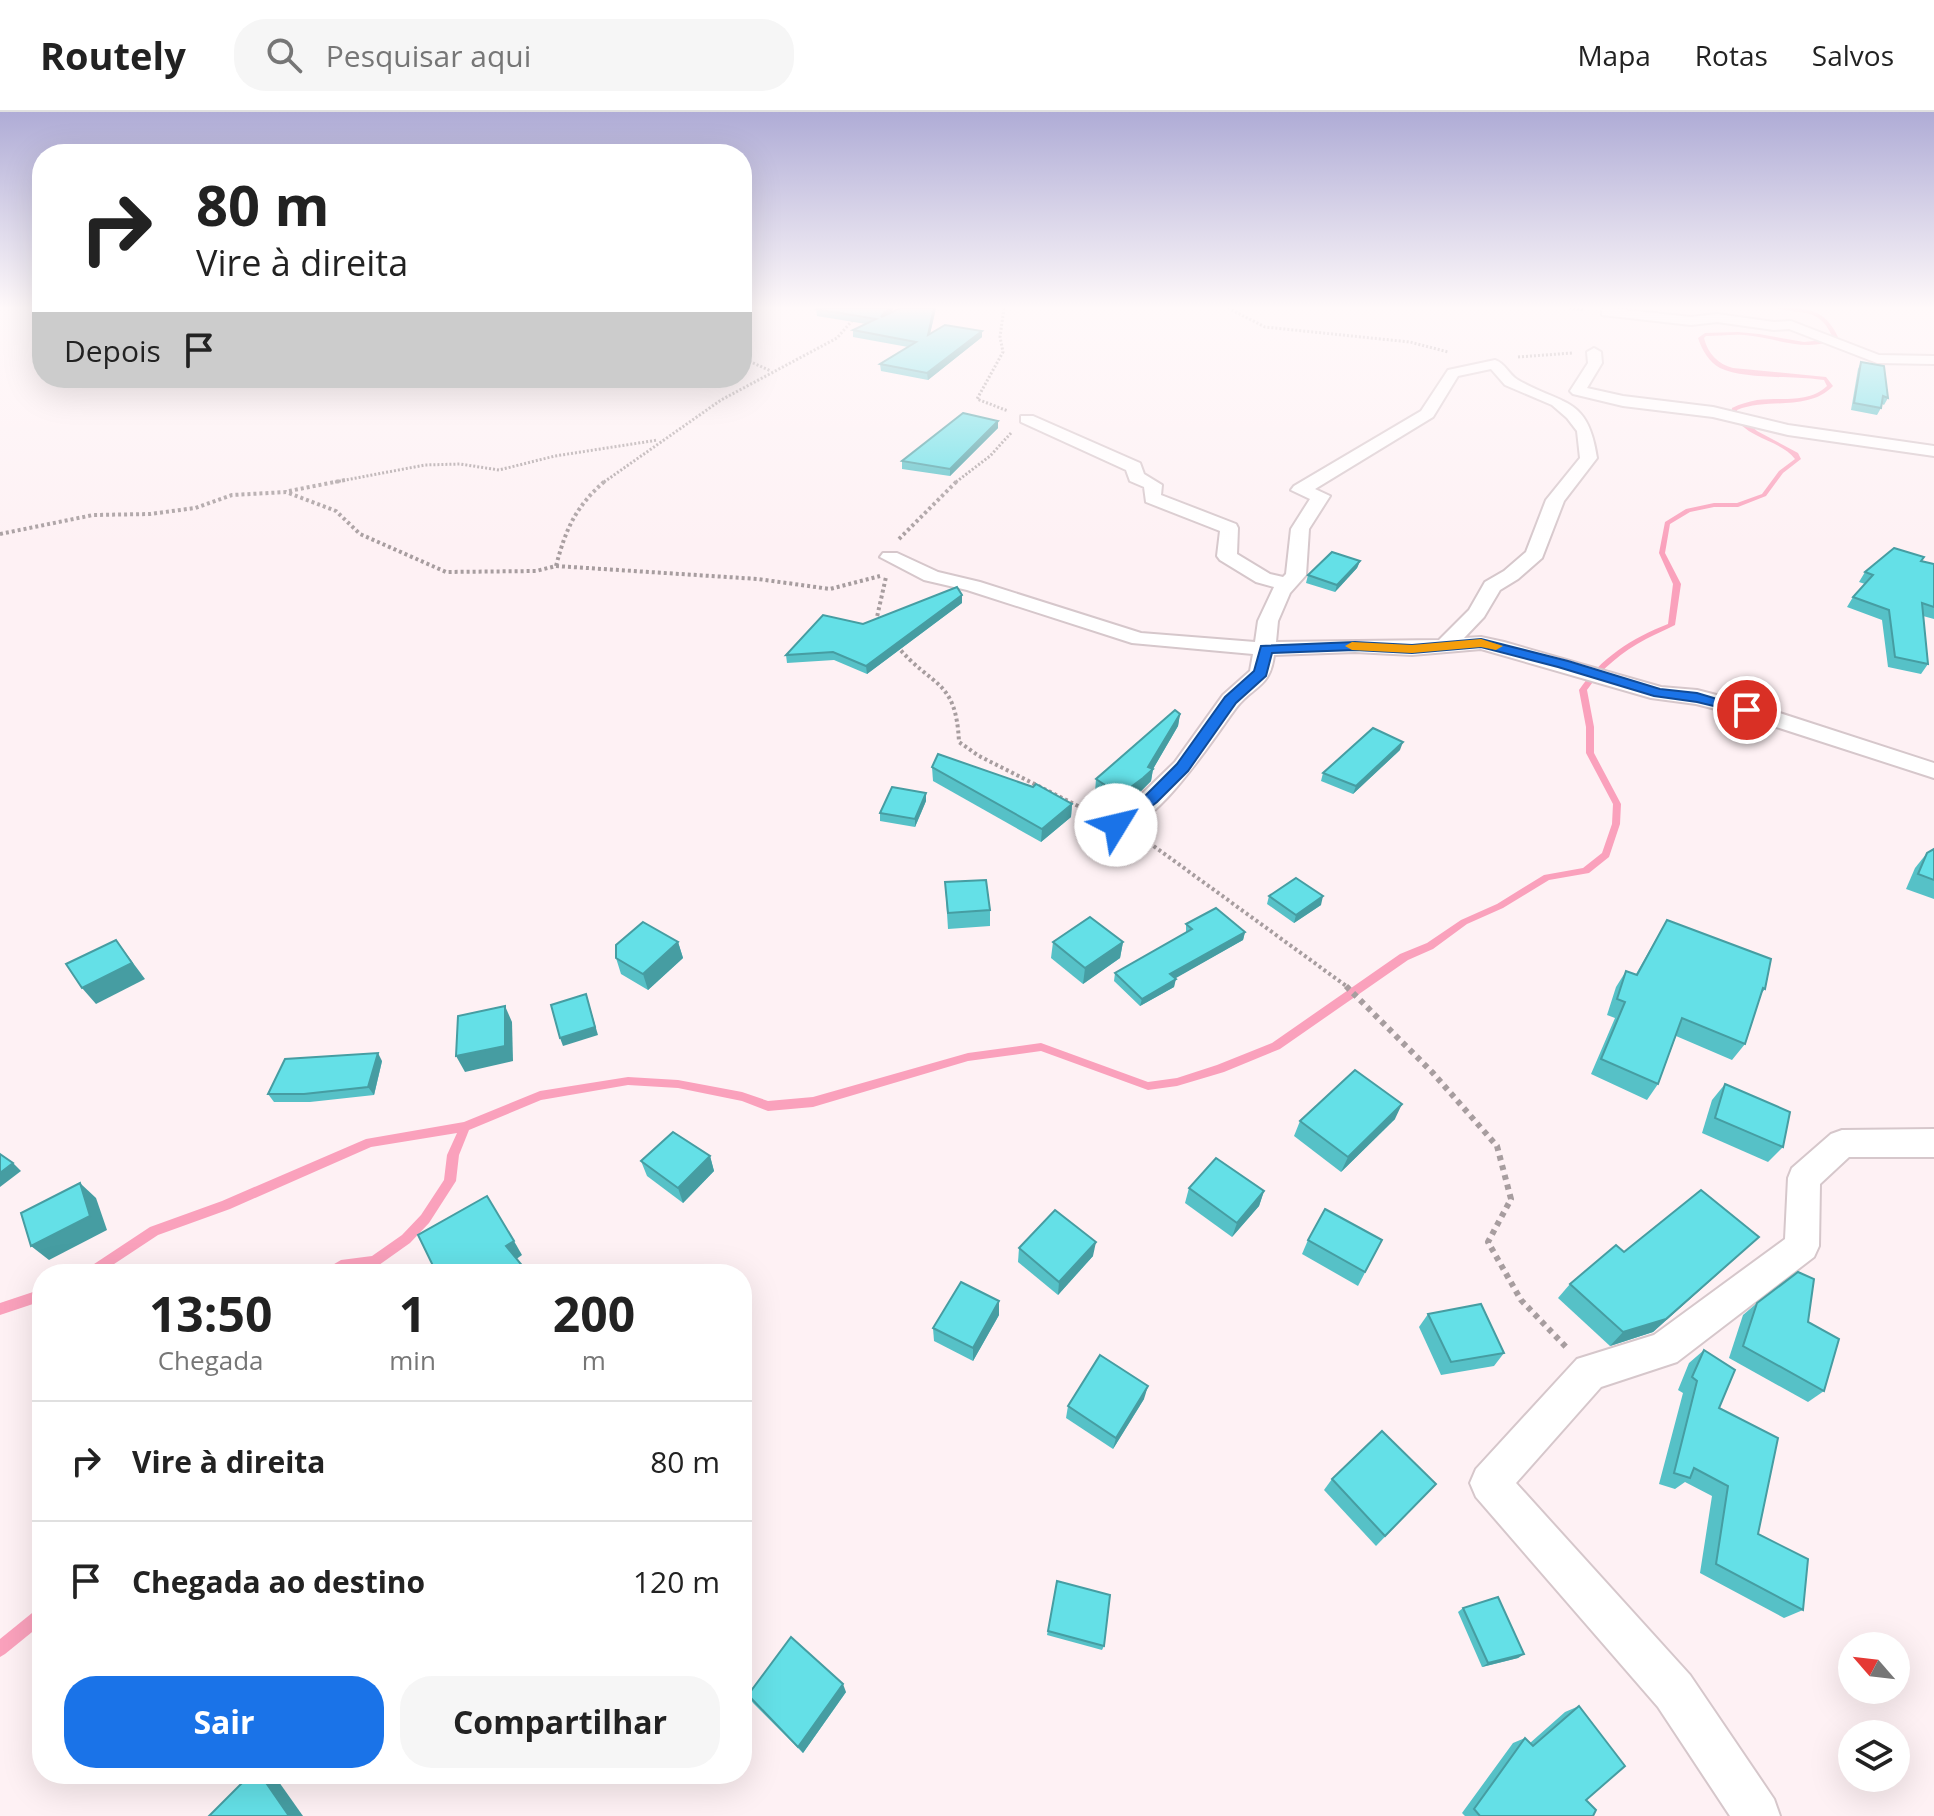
<!DOCTYPE html>
<html lang="pt">
<head>
<meta charset="utf-8">
<style>
	:root { --surface:#fff; --page:#f6f6f6; --text:#222; --muted:#767676; --line:#e0e0e0; --accent:#1a73e8 }
	body { margin:0; font-family:"Open Sans",sans-serif; background:var(--page); color:var(--text); height:100vh; display:flex; flex-direction:column; font-size:30px; white-space:nowrap }
	* { box-sizing:border-box; margin:0 }
	p { font-size:26px; color:var(--muted) }
	.icon { flex:none; width:44px; height:44px; fill:none; stroke:currentColor; stroke-width:2; stroke-linecap:round; stroke-linejoin:round }
	.map { position:relative; flex:1; overflow:hidden }
	.panel { position:absolute; left:32px; top:1152px; width:720px; height:520px; display:flex; flex-direction:column; background:var(--surface); border-radius:32px; box-shadow:0 8px 32px #0002 }
	.panel>* { flex:none }
	.hud { position:absolute; left:32px; top:32px; width:720px; height:244px; border-radius:32px; box-shadow:0 8px 32px #0002; background:#fff; color:var(--text); overflow:hidden }
	.needle { width:52px; rotate:298deg }
	.controls { position:absolute; left:1838px; top:1520px; display:grid; gap:16px }
	.controls a { display:grid; place-items:center; width:72px; height:72px; border-radius:50%; background:var(--surface); box-shadow:0 8px 32px #0002; font-size:40px }
	.pin { position:absolute; display:grid; place-items:center; width:68px; height:68px; color:#fff; margin:-34px; border:4px solid #fff; border-radius:50%; box-shadow:0 2px 8px #0007 }
	.me { position:absolute; width:88px; margin:-44px; rotate:54deg; stroke-linejoin:round; filter:drop-shadow(0 0 6px #0008) }
	.turn { display:flex; align-items:center; gap:28px; height:168px; padding:0 32px; font-size:36px }
	.turn .icon { width:104px; height:104px; stroke-width:2.5 }
	.turn b { display:block; font-size:56px; line-height:68px }
	.then { display:flex; align-items:center; height:76px; padding:0 32px; background:#0003; gap:16px; font-size:30px }
	.eta { display:flex; justify-content:space-evenly; align-items:center; height:136px; text-align:center }
	.eta b { font-size:48px; font-weight:700; line-height:56px }
	.cta { display:flex; gap:16px; margin-top:auto; padding:16px 32px }
	.cta a { flex:1; height:92px; border-radius:32px; background:var(--accent); color:#fff; font-size:32px; font-weight:700; line-height:92px; text-align:center }
	.cta a+a { background:var(--page); color:var(--text) }
	ul { padding:0; list-style:none }
	li { display:flex; align-items:center; gap:24px; height:120px; padding:0 32px; border-top:2px solid var(--line) }
	li div { flex:1 }
	li b { display:block; font-size:30px }
	li em { font-style:normal }
	header { display:flex; align-items:center; gap:48px; box-sizing:border-box; height:112px; padding:0 40px; background:var(--surface); border-bottom:2px solid var(--line) }
	header strong { font-size:38px }
	nav { display:flex; gap:44px; margin-inline-start:auto; font-size:28px }
	.search { width:560px; height:72px; background:var(--page); display:flex; align-items:center; gap:20px; box-sizing:border-box; padding:0 28px; border-radius:32px; color:var(--muted); font-size:30px }
	.map>svg:first-child { display:block }
</style>
</head>
<body>
<header>
<strong>Routely</strong>
<div class="search"><svg class="icon" aria-label="search" viewBox="0 0 24 24"><circle cx="10" cy="10" r="6"/><path d="M15 15l6 6"/></svg>Pesquisar aqui</div>
<nav><a>Mapa</a><a>Rotas</a><a>Salvos</a></nav>
</header>
<div class="map">
<svg width="1934" height="1704" viewBox="0 0 1934 1704">
	<rect width="100%" height="100%" fill="#fef1f4"/>
	<g fill="none" stroke-linecap="round" stroke-linejoin="round">
		<g fill="#faa1bc" fill-rule="evenodd">
			<path d="M1776,196C1805,196 1824,195 1838,225C1809,243 1775,225 1744,223C1732,222 1719,224 1706,224L1704,226C1708,242 1718,252 1733,256L1826,265L1833,274C1808,300 1768,285 1737,298V302L1757,319L1798,341L1801,347L1783,361L1766,384L1738,395H1714L1690,400L1670,412L1665,441L1681,472L1675,513C1666,518 1655,522 1646,527C1622,540 1602,556 1587,578L1594,615V641L1621,692L1620,712L1609,745L1589,761L1549,768L1503,796L1467,812L1433,837L1408,848L1280,937L1224,960L1177,974L1148,978L1041,939L968,949L813,995L768,999L742,989L678,976L628,973L541,988L469,1018L459,1043L456,1069L429,1111L410,1131L379,1153L343,1159L339,1162H322L324,1158L341,1148L372,1144L402,1123L421,1103L444,1068L447,1043L457,1021L371,1035L230,1097L158,1123L99,1162H83L85,1158L150,1115L222,1089L366,1027L464,1010L540,979L628,965L678,968L742,980L768,989L813,985L968,941L1041,931L1148,970L1177,966L1217,953L1272,931L1400,842L1427,831L1461,808L1497,792L1544,763L1583,756L1602,741L1612,712L1613,692L1586,641V615L1579,578C1601,546 1632,526 1668,512L1673,472L1659,441L1665,410L1686,397L1714,391H1737L1762,382L1779,359L1795,347C1786,335 1769,330 1756,323C1746,318 1738,311 1731,302L1732,296C1740,292 1748,290 1757,288C1781,285 1808,292 1827,274L1824,268L1815,267C1789,264 1742,267 1720,256C1709,250 1702,238 1698,226L1705,221L1738,220L1759,222L1804,230L1824,228L1832,224C1818,194 1801,204 1776,196Z"/>
			<path d="M42,1177V1189L0,1203V1191Z"/>
			<path d="M42,1494V1512L5,1542L0,1545V1527L37,1497Z"/>
		</g>
		<defs>
			<g id="minor">
				<path d="M1608,196L1691,205L1717,202L1774,210L1791,209L1879,243L1934,244V252L1877,251L1789,217L1774,218L1717,210L1691,213L1602,203V197Z"/>
				<path d="M1594,236L1601,240L1602,251L1587,276L1623,284L1713,295L1788,313L1934,334V344L1788,323L1713,305L1623,294L1573,282L1570,279L1588,251L1587,240Z"/>
				<path d="M1495,248C1505,251 1509,263 1518,268C1563,294 1588,284 1597,346L1564,389L1542,446L1518,467L1500,478L1484,505L1464,526L1481,525L1504,530L1661,575L1697,578L1755,593L1934,651V666L1739,603L1696,592L1651,586L1481,537L1412,543L1355,540L1274,543C1270,576 1254,573 1236,596C1214,625 1149,730 1107,719L1104,713L1107,707L1143,681L1175,650L1223,583L1250,559L1253,542L1132,531L967,478L924,468L880,445L883,441H897L938,460L980,470L1141,521L1255,530L1258,509L1274,475L1256,470L1220,448L1217,444L1220,419L1146,390L1144,375L1130,369L1126,358L1021,310V304H1033L1140,351L1144,362L1162,373L1161,383L1236,412L1238,416L1237,442L1270,462L1283,465L1286,462L1291,417L1310,387L1291,378L1294,374L1421,299L1448,258ZM1491,257L1505,273L1552,293L1567,306L1577,319L1580,346L1546,388L1526,440L1504,459L1485,470L1469,498L1439,528L1276,530L1278,509L1290,481L1306,463L1309,417L1330,384L1315,377L1433,305L1458,264Z"/>
				<path d="M1934,1017V1045H1849L1820,1072L1819,1134L1814,1145L1677,1250L1601,1275L1516,1371L1690,1563L1774,1687L1780,1704H1730L1658,1595L1476,1385L1470,1371L1476,1357L1577,1247L1654,1223L1785,1127L1788,1066L1792,1056L1831,1022L1842,1018Z"/>
			</g>
		</defs>
		<use href="#minor" stroke="#d6c7cb" stroke-width="4"/>
		<g stroke="#a79d9f" stroke-width="3" stroke-dasharray="2 2" stroke-linecap="butt">
			<path d="M1004,196L1000,225L1003,240L977,287L1008,299"/>
			<path d="M1228,196L1265,215L1410,230L1448,240"/>
			<path d="M1569,196L1584,198"/>
			<path d="M1518,245L1572,241"/>
			<path d="M742,246L771,259"/>
			<path d="M335,370L425,353L460,352L499,358L555,344L658,328"/>
			<path d="M604,370L721,288L837,226L863,196"/>
			<path d="M956,370L990,344L1011,321"/>
		</g>
		<g stroke="#a79d9f" stroke-width="4" stroke-dasharray="3 3" stroke-linecap="butt">
			<path d="M289,379L345,368"/>
			<path d="M0,422L93,403L150,402L195,396L232,383L286,380L336,399L360,422L446,460L536,459L556,454C566,416 576,394 606,368"/>
			<path d="M899,427L958,368"/>
			<path d="M556,454L758,467L830,477L880,464"/>
			<path d="M880,509L877,505L886,465"/>
			<path d="M897,534C932,576 956,566 959,630L979,644L1092,701"/>
			<path d="M1144,727L1349,876"/>
		</g>
		<path stroke="#a79d9f" stroke-width="6" stroke-dasharray="5 5" stroke-linecap="butt" d="M1346,874L1432,960L1497,1034L1511,1087L1488,1130L1521,1188L1566,1235"/>
		<use href="#minor" fill="#fff" fill-rule="evenodd"/>
	</g>
	<g fill="#56c1c7">
		<path d="M818,196H894L890,201L901,196H936L930,222L982,225L928,268L881,259L880,252L908,235L853,225V218L866,212L817,204L816,197Z"/>
		<path d="M1861,250L1888,286L1884,293L1882,292L1881,296L1877,303L1851,298L1858,257Z"/>
		<path d="M998,309V316L950,364L902,357V349Z"/>
		<path d="M1360,449L1357,456L1335,480L1306,471L1308,463Z"/>
		<path d="M1921,449L1934,452V507L1923,504L1928,552L1921,562L1888,555L1882,508L1847,495L1853,485L1865,472L1859,470L1865,460Z"/>
		<path d="M962,491L867,562L834,548L787,551L786,543Z"/>
		<path d="M1180,602L1178,614L1153,657L1151,669L1141,679L1119,695L1095,680L1096,667Z"/>
		<path d="M1400,638L1353,682L1321,669L1323,661Z"/>
		<path d="M932,655L1072,692L1071,705L1041,730L933,669Z"/>
		<path d="M926,681V689L915,715L880,709V701Z"/>
		<path d="M1934,737V787L1906,777L1915,756L1927,741Z"/>
		<path d="M945,770L990,798V814L948,817Z"/>
		<path d="M1269,784L1321,793L1294,811L1267,792Z"/>
		<path d="M1667,808L1765,877L1760,883L1745,932L1732,948L1676,924L1658,972L1647,988L1591,962L1615,906L1607,903L1616,875L1626,859L1636,862Z"/>
		<path d="M1186,812L1245,820L1243,828L1175,866L1174,875L1140,894L1114,869L1115,861L1186,821Z"/>
		<path d="M678,830L683,846L648,878L621,862L616,846Z"/>
		<path d="M1053,830H1123L1120,846L1083,872L1051,846Z"/>
		<path d="M382,949L374,983L310,990H274L268,982Z"/>
		<path d="M1725,972L1783,1035L1768,1050L1702,1021L1712,988Z"/>
		<path d="M1395,1007L1341,1060L1294,1024L1300,1009Z"/>
		<path d="M710,1044L714,1059L683,1091L647,1064L641,1049Z"/>
		<path d="M1189,1076L1264,1079L1259,1094L1232,1125L1185,1091Z"/>
		<path d="M1759,1125L1653,1220L1610,1234L1558,1186L1570,1172L1624,1140Z"/>
		<path d="M1308,1128H1382L1358,1174L1302,1142Z"/>
		<path d="M1019,1136L1093,1144L1058,1183L1018,1150Z"/>
		<path d="M999,1189V1203L973,1249L934,1229L933,1216Z"/>
		<path d="M1757,1191L1808,1210L1824,1279L1808,1290L1729,1246L1743,1203Z"/>
		<path d="M1428,1202L1504,1241L1494,1254L1441,1263L1419,1215Z"/>
		<path d="M1704,1238L1719,1296L1758,1422L1803,1498L1784,1506L1700,1461L1712,1384L1685,1370L1675,1377L1659,1372L1683,1281L1678,1278L1689,1251Z"/>
		<path d="M1144,1287L1113,1337L1066,1306L1068,1294Z"/>
		<path d="M1332,1367L1436,1372L1376,1434L1324,1378Z"/>
		<path d="M1057,1469L1104,1534L1102,1538L1047,1523Z"/>
		<path d="M1463,1496L1524,1542L1518,1546L1482,1555L1458,1500Z"/>
		<path d="M846,1580L803,1641L753,1591L748,1583Z"/>
		<path d="M1579,1594L1586,1688L1593,1704H1465L1462,1701L1513,1631L1525,1626L1530,1631L1565,1600Z"/>
	</g>
	<g fill="#469da2">
		<path d="M889,196H894L882,212L881,205Z"/>
		<path d="M934,196H936L928,230V223Z"/>
		<path d="M982,219V225L928,268L927,261Z"/>
		<path d="M998,309V316L950,364V357Z"/>
		<path d="M1360,449L1357,456L1335,480L1337,473Z"/>
		<path d="M962,483V491L867,562L866,554Z"/>
		<path d="M1180,602L1178,614L1153,657L1151,669L1141,679L1119,695L1120,683L1148,655Z"/>
		<path d="M1403,630L1400,638L1353,682L1356,674Z"/>
		<path d="M926,681V689L915,715V707Z"/>
		<path d="M1072,692L1071,705L1041,730L1042,717Z"/>
		<path d="M1323,784L1321,793L1294,811L1296,803Z"/>
		<path d="M1245,820L1243,828L1169,870L1170,862Z"/>
		<path d="M116,828L145,867L96,892L82,876Z"/>
		<path d="M678,830L683,846L648,878L643,862Z"/>
		<path d="M1123,830L1120,846L1083,872L1085,856Z"/>
		<path d="M1176,867L1174,875L1140,894L1142,887Z"/>
		<path d="M586,882L598,923L563,934L560,926Z"/>
		<path d="M505,894L512,910L513,949L465,960L456,944Z"/>
		<path d="M378,941L382,949L374,983L368,975Z"/>
		<path d="M1402,992L1395,1007L1341,1060L1348,1045Z"/>
		<path d="M710,1044L714,1059L683,1091L678,1076Z"/>
		<path d="M13,1051L21,1059L0,1075V1061Z"/>
		<path d="M80,1071L96,1086L107,1118L49,1148L31,1134Z"/>
		<path d="M1264,1079L1259,1094L1232,1125L1237,1111Z"/>
		<path d="M1759,1125L1653,1220L1610,1234L1623,1220Z"/>
		<path d="M514,1129L522,1143L515,1148L506,1134Z"/>
		<path d="M1096,1130L1093,1144L1058,1183L1059,1170Z"/>
		<path d="M999,1189V1203L973,1249V1236Z"/>
		<path d="M1148,1274L1144,1287L1113,1337L1116,1326Z"/>
		<path d="M1524,1542L1518,1546L1482,1555L1488,1551Z"/>
		<path d="M843,1572L846,1580L803,1641L798,1635Z"/>
		<path d="M260,1662L274,1663L303,1704H289Z"/>
	</g>
	<g fill="#64e0e7" stroke="#469da2" stroke-width="2">
		<path d="M818,196H889L881,205L901,196H934L928,223L945,213L982,219L927,261L880,252L916,230L853,218L876,207L816,197Z"/>
		<path d="M1861,250L1884,254L1888,286L1883,284L1881,296L1854,291Z"/>
		<path d="M963,301L998,309L950,357L902,349Z"/>
		<path d="M1894,436L1924,445L1921,449L1934,452V495L1922,491L1928,552L1895,545L1889,498L1853,485L1873,463L1865,460Z"/>
		<path d="M1332,440L1360,449L1337,473L1308,463Z"/>
		<path d="M957,475L962,483L866,554L833,540L786,543L823,503L863,512Z"/>
		<path d="M1175,598L1180,602L1148,655L1153,657L1143,666L1120,683L1096,667Z"/>
		<path d="M1373,616L1403,630L1356,674L1323,661Z"/>
		<path d="M938,642L1033,675L1036,672L1072,692L1042,717L932,655Z"/>
		<path d="M892,675L926,681L915,707L880,701Z"/>
		<path d="M1934,737V768L1918,762L1927,741Z"/>
		<path d="M1296,766L1323,784L1296,803L1269,784Z"/>
		<path d="M986,768L990,798L948,801L945,770Z"/>
		<path d="M1216,796L1245,820L1170,862L1176,867L1142,887L1115,861L1192,817L1186,812Z"/>
		<path d="M1090,805L1123,830L1085,856L1053,830Z"/>
		<path d="M1667,808L1771,847L1765,877L1763,876L1745,932L1682,906L1658,972L1601,947L1625,890L1617,887L1626,859L1637,863Z"/>
		<path d="M643,810L678,830L643,862L616,846V833Z"/>
		<path d="M116,828L132,851L82,876L66,852Z"/>
		<path d="M586,882L595,915L560,926L551,893Z"/>
		<path d="M505,894V934L456,944L458,904Z"/>
		<path d="M378,941L368,975L304,982H268L285,947Z"/>
		<path d="M1355,958L1402,992L1348,1045L1300,1009Z"/>
		<path d="M1725,972L1790,1000L1783,1035L1715,1006Z"/>
		<path d="M673,1020L710,1044L678,1076L641,1049Z"/>
		<path d="M0,1042L13,1051L0,1061Z"/>
		<path d="M1216,1046L1264,1079L1237,1111L1189,1076Z"/>
		<path d="M80,1071L90,1104L31,1134L21,1101Z"/>
		<path d="M1701,1078L1759,1125L1666,1207L1623,1220L1570,1172L1616,1133L1624,1140Z"/>
		<path d="M487,1084L514,1129L506,1134L529,1162H437L418,1123Z"/>
		<path d="M1325,1097L1382,1128L1365,1160L1308,1128Z"/>
		<path d="M1055,1098L1096,1130L1059,1170L1019,1136Z"/>
		<path d="M1798,1160L1814,1167L1808,1210L1839,1227L1824,1279L1743,1234L1757,1191Z"/>
		<path d="M961,1170L999,1189L973,1236L933,1216Z"/>
		<path d="M1481,1192L1504,1241L1451,1250L1428,1202Z"/>
		<path d="M1704,1238L1735,1258L1719,1296L1778,1326L1758,1422L1808,1447L1803,1498L1716,1452L1728,1374L1694,1356L1690,1366L1674,1361L1697,1269L1692,1265Z"/>
		<path d="M1100,1243L1148,1274L1116,1326L1068,1294Z"/>
		<path d="M1382,1319L1436,1372L1385,1424L1332,1367Z"/>
		<path d="M1057,1469L1110,1483L1104,1534L1048,1519Z"/>
		<path d="M1498,1485L1524,1542L1488,1551L1463,1496Z"/>
		<path d="M791,1525L843,1572L798,1635L748,1583Z"/>
		<path d="M1579,1594L1625,1654L1586,1688L1596,1698L1593,1704H1480L1474,1697L1525,1626L1533,1634Z"/>
		<path d="M251,1662H260L289,1704H209Z"/>
	</g>
	<linearGradient id="sky" x2="0" y2="1"><stop stop-color="#afacd6"/><stop offset="0.45" stop-color="#fff9fa"/><stop offset="1" stop-color="#fff9fa" stop-opacity="0"/></linearGradient>
	<rect width="1934" height="435" fill="url(#sky)"/>
	<path fill="#1a73e8" stroke="#114b97" stroke-width="2" d="M1481,527L1568,549L1660,577L1697,581L1754,598L1747,602L1697,590L1654,584L1558,555L1481,535L1412,541L1355,538L1272,541L1266,564L1236,591L1188,659L1157,690L1122,717L1116,718L1108,713L1146,683L1177,652L1225,585L1254,559L1261,534L1355,530L1412,533Z"/>
	<path fill="#f59e0b" d="M1481,527L1503,534L1496,538L1481,535L1412,541L1352,538L1345,534L1352,530L1412,533Z"/>
</svg>
<div class="controls">
<a><svg class="needle" viewBox="-14 -14 28 28"><path d="M0-13l5 13h-10z" fill="#e53935"/><path d="M0 13l5-13h-10z" fill="#767676"/></svg></a>
<a><svg class="icon" aria-label="layers" viewBox="0 0 24 24"><path d="M12 4l9 5-9 5-9-5zM3 14l9 5 9-5"/></svg></a>
</div>
<div class="pin" style="left:1747px;top:598px;background:#d93025"><svg class="icon" aria-label="arrive" viewBox="0 0 24 24"><path d="M6 21V4h12l-3 4 3 4H6"/></svg></div>
<svg class="me" style="left:1116px;top:713px" viewBox="-20 -20 40 40"><circle r="19" fill="#fff"/><path d="M0-13L10 11 0 6-10 11z" fill="#1a73e8"/></svg>
<div class="hud">
<div class="turn"><svg class="icon" aria-label="right" viewBox="0 0 24 24"><path d="M7 20v-9h11M14 6l5 5-5 5"/></svg><div><b>80 m</b>Vire à direita</div></div>
<div class="then">Depois<svg class="icon" aria-label="arrive" viewBox="0 0 24 24"><path d="M6 21V4h12l-3 4 3 4H6"/></svg></div>
</div>
<section class="panel">
<div class="eta">
<div><b>13:50</b><p>Chegada</p></div>
<div><b>1</b><p>min</p></div>
<div><b>200</b><p>m</p></div>
</div>
<ul>
<li><svg class="icon" aria-label="right" viewBox="0 0 24 24"><path d="M7 20v-9h11M14 6l5 5-5 5"/></svg><div><b>Vire à direita</b></div><em>80 m</em></li>
<li><svg class="icon" aria-label="arrive" viewBox="0 0 24 24"><path d="M6 21V4h12l-3 4 3 4H6"/></svg><div><b>Chegada ao destino</b></div><em>120 m</em></li>
</ul>
<div class="cta"><a>Sair</a><a>Compartilhar</a></div>
</section>
</div>
</body>
</html>
